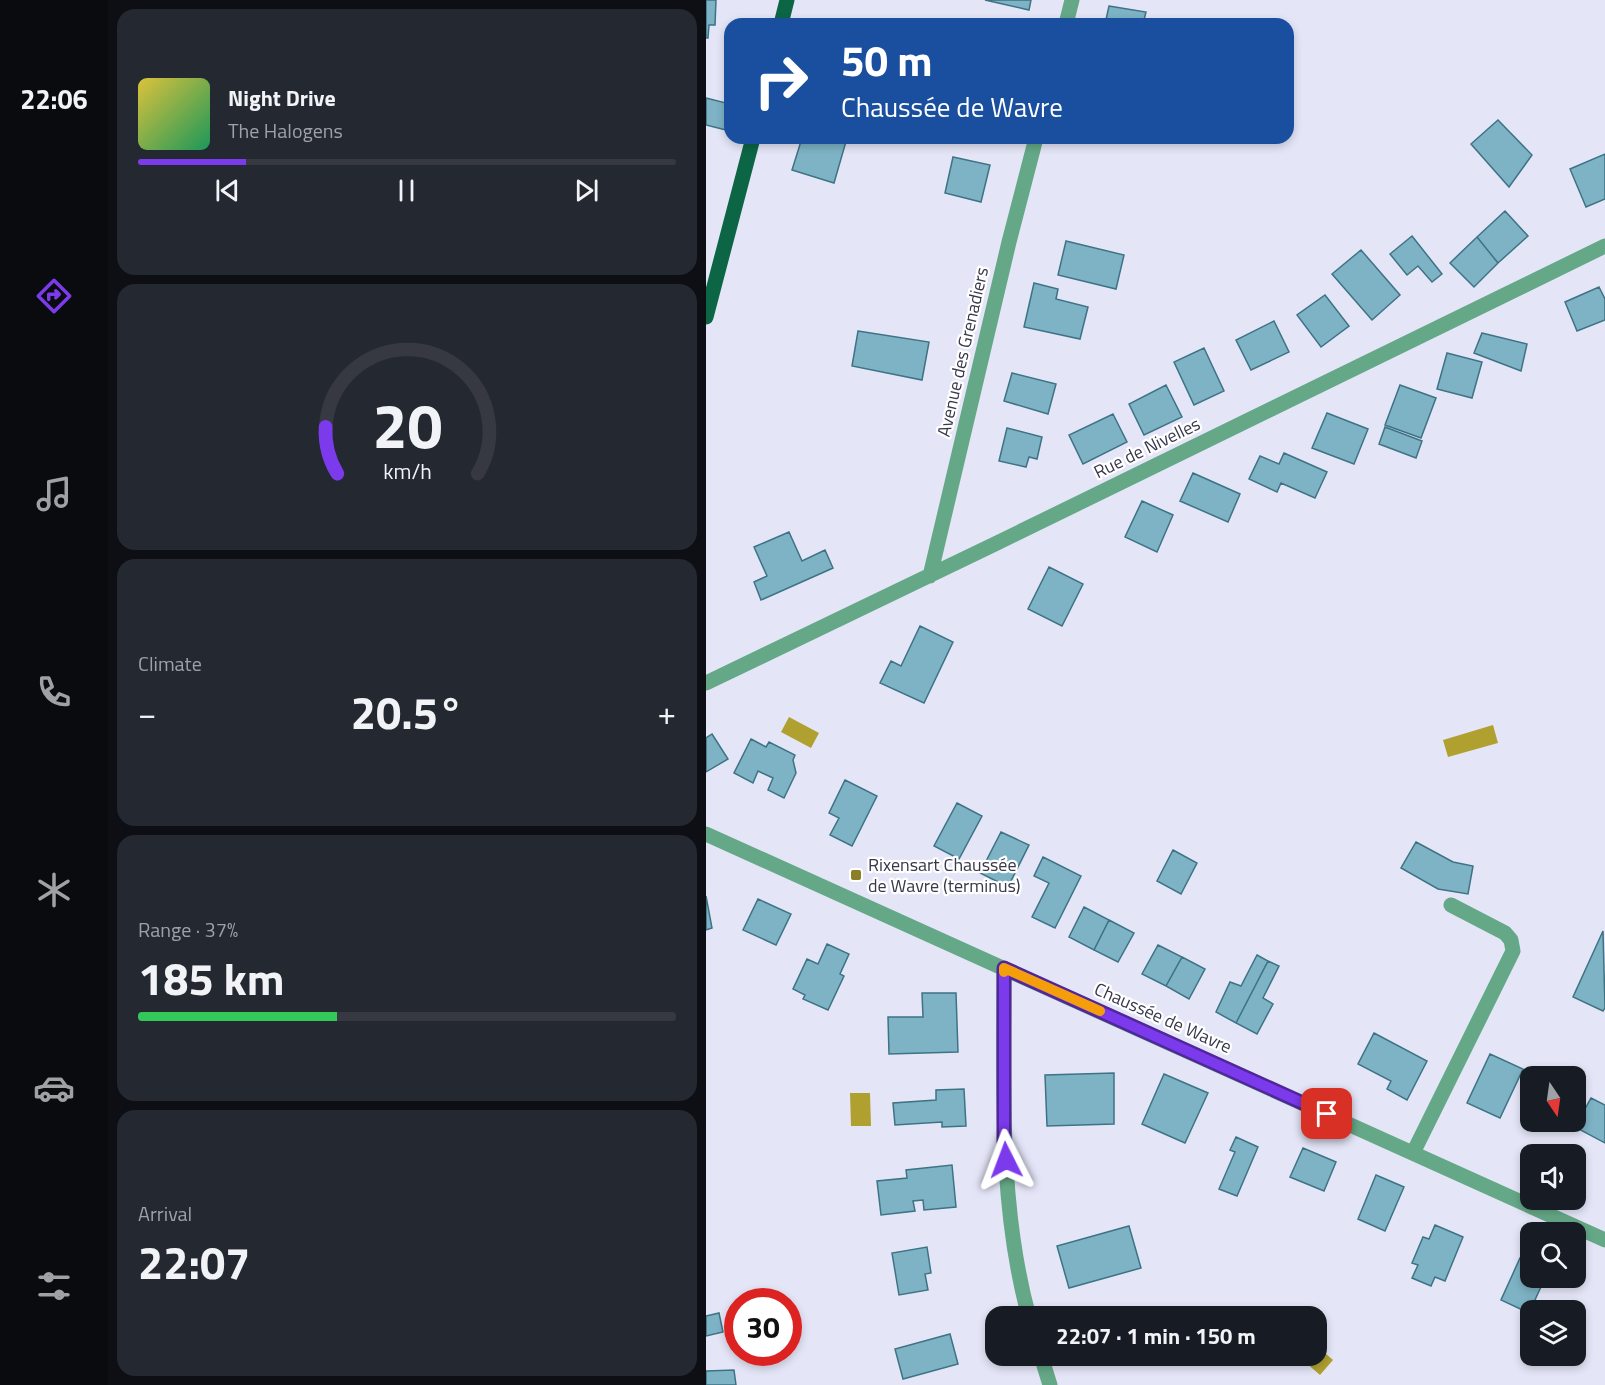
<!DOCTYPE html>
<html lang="en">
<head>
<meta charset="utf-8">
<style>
	:root { --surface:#171b24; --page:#242831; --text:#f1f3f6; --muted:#9ea1a6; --line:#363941; --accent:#7c3aed }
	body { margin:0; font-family:"Titillium Web",sans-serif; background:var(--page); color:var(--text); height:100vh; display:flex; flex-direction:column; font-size:22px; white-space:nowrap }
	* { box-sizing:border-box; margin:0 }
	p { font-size:20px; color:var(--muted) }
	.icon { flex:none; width:33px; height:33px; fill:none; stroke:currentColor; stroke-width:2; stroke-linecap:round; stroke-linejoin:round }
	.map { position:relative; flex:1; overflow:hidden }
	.sheet { display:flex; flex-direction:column; gap:9px; padding:9px; background:#0d0f14; width:598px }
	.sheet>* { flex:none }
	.guide { position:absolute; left:18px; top:18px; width:570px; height:126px; border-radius:18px; box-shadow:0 3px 9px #0003; background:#1a4fa0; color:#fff; overflow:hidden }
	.needle { width:39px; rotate:167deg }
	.buttons { position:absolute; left:814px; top:1066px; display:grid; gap:12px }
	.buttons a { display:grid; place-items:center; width:66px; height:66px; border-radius:12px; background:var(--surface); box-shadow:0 3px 9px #0003; font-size:30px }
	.speed { position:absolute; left:18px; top:1288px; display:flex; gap:12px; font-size:30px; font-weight:700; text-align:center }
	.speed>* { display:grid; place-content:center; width:78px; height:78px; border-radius:50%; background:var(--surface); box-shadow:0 3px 9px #0003; line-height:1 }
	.speed .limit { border:9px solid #d22; background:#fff; color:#111 }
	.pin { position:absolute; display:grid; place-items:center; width:51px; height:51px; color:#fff; margin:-26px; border-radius:12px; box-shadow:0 3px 9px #0006 }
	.me { position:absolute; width:66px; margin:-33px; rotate:357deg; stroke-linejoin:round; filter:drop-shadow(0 0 4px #0008) }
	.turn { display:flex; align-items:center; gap:21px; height:126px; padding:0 18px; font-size:27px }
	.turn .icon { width:78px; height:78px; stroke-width:2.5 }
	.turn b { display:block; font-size:42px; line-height:51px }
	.big { font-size:45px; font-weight:700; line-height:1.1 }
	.sheet .tile { flex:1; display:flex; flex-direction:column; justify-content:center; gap:9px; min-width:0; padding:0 21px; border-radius:18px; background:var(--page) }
	.sheet .dial { align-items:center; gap:0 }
	.dial svg { height:156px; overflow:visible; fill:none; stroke:var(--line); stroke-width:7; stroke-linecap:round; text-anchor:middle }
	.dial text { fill:var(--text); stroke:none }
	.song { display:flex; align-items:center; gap:18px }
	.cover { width:72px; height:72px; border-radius:9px; background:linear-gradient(135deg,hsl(50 70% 55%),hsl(150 70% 35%)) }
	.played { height:6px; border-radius:3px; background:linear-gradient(90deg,var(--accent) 20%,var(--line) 20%) }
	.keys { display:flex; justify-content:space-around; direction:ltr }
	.heat { display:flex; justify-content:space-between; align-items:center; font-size:33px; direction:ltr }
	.charge { height:9px; border-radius:4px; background:linear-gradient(90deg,#34c759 37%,var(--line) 0) }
	.trip { position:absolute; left:279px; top:1306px; width:342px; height:60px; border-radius:18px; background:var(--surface); box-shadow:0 3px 9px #0003; font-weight:700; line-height:60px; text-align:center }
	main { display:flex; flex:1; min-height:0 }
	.dock { display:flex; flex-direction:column; width:108px; justify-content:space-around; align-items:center; background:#090b0e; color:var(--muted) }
	.dock .icon { width:42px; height:42px }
	.dock .current { color:var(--accent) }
	.dock b { font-size:27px; color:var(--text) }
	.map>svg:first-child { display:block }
	.water { fill:#b0a02f }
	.building { fill:#7db3c5; stroke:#3e7384; stroke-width:1.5 }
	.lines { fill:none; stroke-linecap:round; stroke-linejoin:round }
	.minor { stroke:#65a887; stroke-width:15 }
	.major { stroke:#0c6645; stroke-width:15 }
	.route-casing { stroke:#51269a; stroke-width:15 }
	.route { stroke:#7c3aed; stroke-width:10 }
	.slow { stroke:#f59e0b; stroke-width:10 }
	.poi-dot { fill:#8b7f25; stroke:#fff; stroke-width:2 }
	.labels { text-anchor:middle; stroke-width:4.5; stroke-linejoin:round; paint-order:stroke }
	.street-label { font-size:18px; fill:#37384a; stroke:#fff }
	.poi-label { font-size:18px; fill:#37384a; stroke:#fff; text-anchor:start }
</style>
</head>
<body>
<main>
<nav class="dock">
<b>22:06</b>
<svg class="icon current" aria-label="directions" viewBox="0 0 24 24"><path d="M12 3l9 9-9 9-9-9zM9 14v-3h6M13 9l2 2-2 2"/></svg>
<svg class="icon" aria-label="music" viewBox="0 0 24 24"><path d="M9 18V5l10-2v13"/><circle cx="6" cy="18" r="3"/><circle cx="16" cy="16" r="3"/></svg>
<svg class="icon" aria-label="phone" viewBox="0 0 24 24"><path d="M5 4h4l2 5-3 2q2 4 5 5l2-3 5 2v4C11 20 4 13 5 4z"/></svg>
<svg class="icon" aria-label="climate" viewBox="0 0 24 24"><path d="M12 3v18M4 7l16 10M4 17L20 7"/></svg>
<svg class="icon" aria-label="car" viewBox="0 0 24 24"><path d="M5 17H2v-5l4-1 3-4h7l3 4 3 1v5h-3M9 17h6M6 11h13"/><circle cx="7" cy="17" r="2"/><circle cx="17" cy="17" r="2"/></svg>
<svg class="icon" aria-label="filters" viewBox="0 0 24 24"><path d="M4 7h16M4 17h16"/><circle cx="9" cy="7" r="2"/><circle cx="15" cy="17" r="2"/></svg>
</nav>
<section class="sheet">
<div class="tile">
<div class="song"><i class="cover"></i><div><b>Night Drive</b><p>The Halogens</p></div></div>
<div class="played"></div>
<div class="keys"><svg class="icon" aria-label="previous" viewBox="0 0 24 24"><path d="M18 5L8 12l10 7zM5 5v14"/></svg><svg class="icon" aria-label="pause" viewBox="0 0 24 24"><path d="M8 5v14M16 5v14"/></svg><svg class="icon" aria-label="next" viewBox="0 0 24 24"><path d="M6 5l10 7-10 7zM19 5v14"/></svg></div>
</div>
<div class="tile dial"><svg viewBox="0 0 100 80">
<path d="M14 69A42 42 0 1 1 86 69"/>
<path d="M14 69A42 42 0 0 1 8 45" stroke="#7c3aed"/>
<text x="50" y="56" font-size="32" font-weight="700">20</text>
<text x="50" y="72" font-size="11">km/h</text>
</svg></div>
<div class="tile"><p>Climate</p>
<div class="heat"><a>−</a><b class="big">20.5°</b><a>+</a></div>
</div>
<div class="tile"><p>Range · 37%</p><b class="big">185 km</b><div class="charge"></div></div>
<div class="tile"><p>Arrival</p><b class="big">22:07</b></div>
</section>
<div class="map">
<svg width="899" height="1385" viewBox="0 0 899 1385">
	<rect width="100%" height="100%" fill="#e4e6f8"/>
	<!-- water -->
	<path class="water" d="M83 717 113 733 105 748 75 732Z
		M787 725 792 743 742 757 737 740Z
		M144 1093H164L165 1126H145Z
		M611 1346 627 1360 614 1375 592 1356H610Z"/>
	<!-- building -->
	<path class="building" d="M0 0H10L9 25H3L2 38H0Z
		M279 0H325L323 10Z
		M403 6 440 12 437 24H399Z
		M0 98 24 104V131L0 125Z
		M792 120 826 155 803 187 765 144Z
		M96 138H141L128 183 86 170Z
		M899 154V199L880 207 864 169Z
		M247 157 284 165 275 202 239 193Z
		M799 211 822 236 792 263 771 237Z
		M706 236 736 274 726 282 712 266 701 275 684 254Z
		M771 237 792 263 768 287 744 263Z
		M360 241 418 255 410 289 352 275Z
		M655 250 694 295 666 320 626 274Z
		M328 283 352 289 350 299 382 307 374 339 318 327Z
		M893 287 899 299V320L871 331 859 302Z
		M619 295 643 326 615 347 591 315Z
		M568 321 583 352 545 370 530 340Z
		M152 331 223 342 216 380 146 366Z
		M776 333 821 344 815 371 768 353Z
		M498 348 518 391 488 405 468 362Z
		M741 353 776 362 766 398 731 389Z
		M306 373 350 384 342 414 298 401Z
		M460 385 476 417 438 435 423 404Z
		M694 385 730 398 715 438 679 425Z
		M621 413 662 429 648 464 606 448Z
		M407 414 421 442 377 464 363 435Z
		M679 427 716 441 710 458 673 444Z
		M301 428 336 437 331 459 323 457 320 467 293 461Z
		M578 453 621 472 609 498 575 483 571 492 543 479 554 456 573 464Z
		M487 473 534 494 522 522 474 501Z
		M436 501 467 515 451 552 419 537Z
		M83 532 96 561 119 550 127 568 55 600 48 582 61 576 48 547Z
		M343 567 377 584 356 626 322 609Z
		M214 626 247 642 218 703 174 683 185 661 195 666Z
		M6 734 22 759 0 772V738Z
		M45 739 60 747 63 742 89 755 87 760 90 773 78 798 62 790 67 778 52 771 47 783 28 773Z
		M139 780 171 796 146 846 124 835 133 818 123 813Z
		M251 803 276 816 253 859 228 846Z
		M295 832 323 845 302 887 274 873Z
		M710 842 747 862 767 866 762 894 732 889 695 868Z
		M467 850 491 863 475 894 451 881Z
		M337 857 375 876 349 928 326 917 343 883 328 876Z
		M0 896 6 928 0 930Z
		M52 899 85 914 70 945 37 930Z
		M378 907 403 920 388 950 363 937Z
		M403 920 428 933 412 962 388 950Z
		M897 931 899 1008 897 1011 867 997Z
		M121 944 143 954 134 974 138 976 122 1010 97 999 99 995 87 989 101 959 112 964Z
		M452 945 476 957 460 986 436 974Z
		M551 955 562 961 530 1023 510 1012 524 982 535 986Z
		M476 957 499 969 483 999 460 986Z
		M562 961 573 966 557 998 567 1004 551 1034 530 1023Z
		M216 993H250L252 1052 183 1054 182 1017H217Z
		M668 1033 721 1061 701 1100 681 1089 685 1081 652 1064Z
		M784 1054 817 1069 794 1118 761 1103Z
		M408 1073V1124L341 1126 339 1075Z
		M458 1074 502 1093 479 1143 436 1124Z
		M258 1089 260 1126 236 1127V1122L189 1125 187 1103 230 1100V1090Z
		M885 1098 899 1105V1143L869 1127Z
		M530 1137 552 1147 531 1196 513 1189 529 1152 524 1150Z
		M597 1148 630 1162 618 1191 584 1177Z
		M246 1165 250 1207 218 1210 217 1200 207 1201 209 1211 175 1215 171 1181 201 1178 200 1170Z
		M670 1175 698 1187 679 1231 652 1219Z
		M729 1225 757 1237 739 1281 729 1277 725 1286 706 1278 712 1265 706 1263 717 1237 723 1239Z
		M423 1226 435 1268 363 1288 351 1246Z
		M221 1247 225 1273 219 1274 222 1290 193 1295 186 1253Z
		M814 1258 825 1263V1278H839L823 1313 795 1300Z
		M13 1313 17 1332 0 1336V1316Z
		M244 1334 252 1364 197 1379 189 1349Z
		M28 1370 30 1385H0V1371Z"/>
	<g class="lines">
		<!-- minor -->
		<path class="minor" d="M360 24 366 0
			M224 576 303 242 330 138
			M0 683 291 543 899 246
			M0 834 899 1240
			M298 968C298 1084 292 1204 323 1317
			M707 1153 807 951 805 940 799 933 745 905
			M335 1356 344 1385"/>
		<!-- major -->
		<path class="major" d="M75 24 81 0
			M0 317 47 138"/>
	</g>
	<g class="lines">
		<defs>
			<path id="route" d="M300 1160 298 1141V968L621 1114"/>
		</defs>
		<!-- route casing -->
		<use href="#route" class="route-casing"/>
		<!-- route -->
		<use href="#route" class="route"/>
		<!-- slow -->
		<path class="slow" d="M298 972V968L394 1011"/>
	</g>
	<!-- markers -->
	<rect class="poi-dot" x="144" y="869" width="12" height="12" rx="3"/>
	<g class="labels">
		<!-- street labels -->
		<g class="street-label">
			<text transform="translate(257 352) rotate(-77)" y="6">Avenue des Grenadiers</text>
			<text transform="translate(441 448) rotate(-26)" y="6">Rue de Nivelles</text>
			<text transform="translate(457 1018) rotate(24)" y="6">Chaussée de Wavre</text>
		</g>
		<!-- poi labels -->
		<g class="poi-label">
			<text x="162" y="871">Rixensart Chaussée<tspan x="162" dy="21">de Wavre (terminus)</tspan></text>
		</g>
	</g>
</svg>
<div class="buttons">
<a><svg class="needle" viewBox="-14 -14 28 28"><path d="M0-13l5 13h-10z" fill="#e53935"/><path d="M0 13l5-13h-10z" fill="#9ea1a6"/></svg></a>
<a><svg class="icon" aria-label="sound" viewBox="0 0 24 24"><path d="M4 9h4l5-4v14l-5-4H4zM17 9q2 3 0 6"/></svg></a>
<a><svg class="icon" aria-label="search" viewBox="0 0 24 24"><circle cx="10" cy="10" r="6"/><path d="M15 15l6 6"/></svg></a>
<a><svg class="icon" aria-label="layers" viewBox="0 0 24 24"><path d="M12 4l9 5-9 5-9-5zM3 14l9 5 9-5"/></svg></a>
</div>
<div class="speed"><div class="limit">30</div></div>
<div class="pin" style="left:621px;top:1114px;background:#d93025"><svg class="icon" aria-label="arrive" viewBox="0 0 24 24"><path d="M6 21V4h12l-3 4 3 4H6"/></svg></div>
<svg class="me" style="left:300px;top:1160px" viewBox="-20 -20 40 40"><path d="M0-17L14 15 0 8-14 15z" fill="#7c3aed" stroke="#fff" stroke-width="4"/></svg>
<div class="trip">22:07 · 1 min · 150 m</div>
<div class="guide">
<div class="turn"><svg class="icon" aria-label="right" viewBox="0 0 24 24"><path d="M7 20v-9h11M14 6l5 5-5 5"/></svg><div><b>50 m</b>Chaussée de Wavre</div></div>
</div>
</div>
</main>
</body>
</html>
